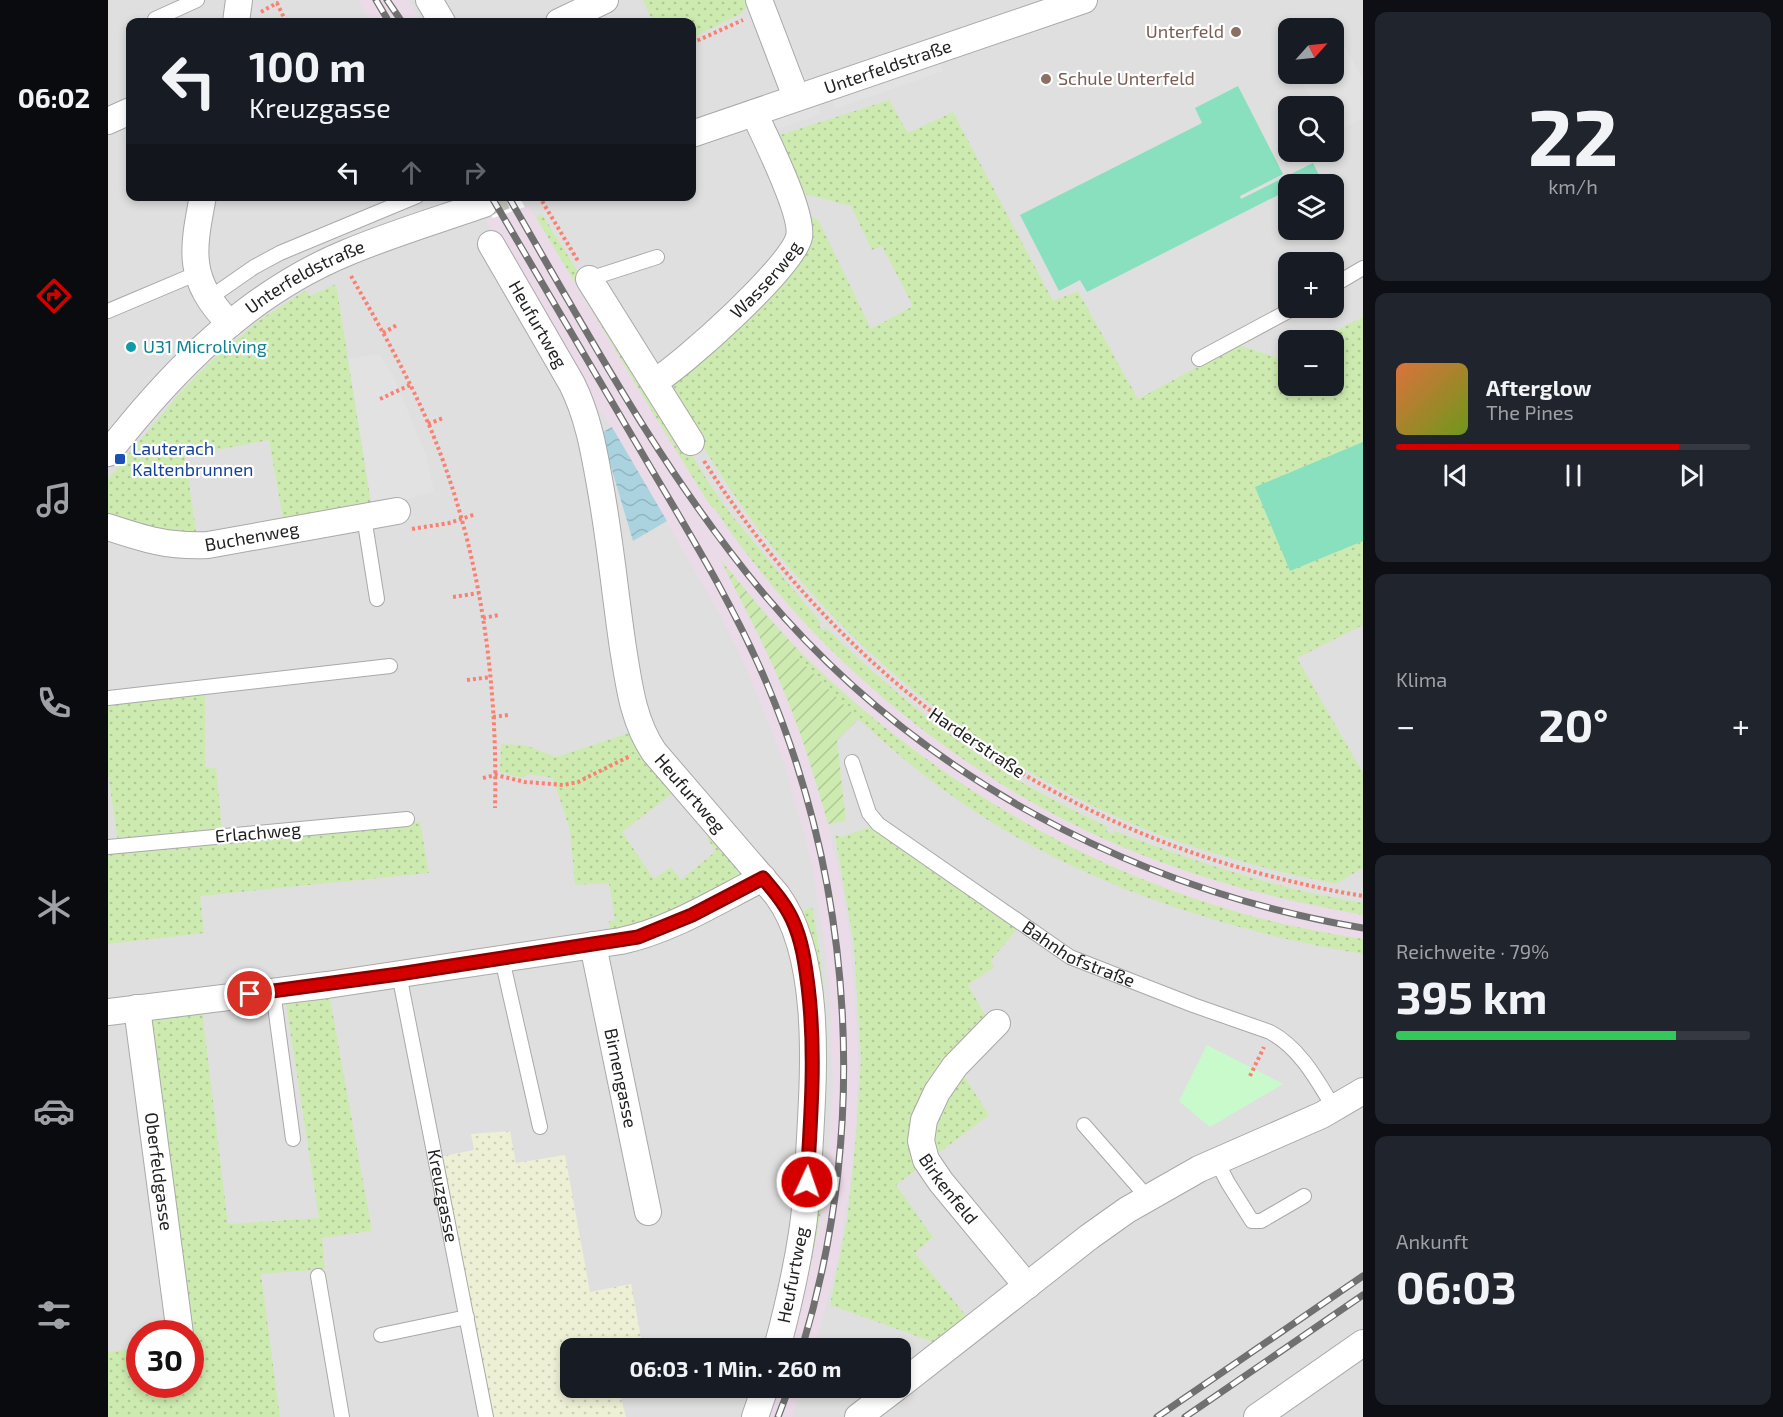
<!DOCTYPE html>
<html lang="de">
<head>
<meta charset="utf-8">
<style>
	:root { --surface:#171b24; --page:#20242c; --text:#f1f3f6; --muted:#9ea1a6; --line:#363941; --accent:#d40000 }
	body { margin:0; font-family:"Exo 2",sans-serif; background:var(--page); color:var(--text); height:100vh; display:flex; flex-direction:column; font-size:22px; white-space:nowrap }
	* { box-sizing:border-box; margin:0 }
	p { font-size:20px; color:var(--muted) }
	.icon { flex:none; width:33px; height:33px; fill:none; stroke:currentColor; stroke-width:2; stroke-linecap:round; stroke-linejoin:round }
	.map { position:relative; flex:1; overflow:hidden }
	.drawer { display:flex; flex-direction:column; gap:12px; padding:12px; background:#0d0f14; width:420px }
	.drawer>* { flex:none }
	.banner { position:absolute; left:18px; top:18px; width:570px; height:183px; border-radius:12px; box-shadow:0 3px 9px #0003; background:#171b24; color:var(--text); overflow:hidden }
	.needle { width:39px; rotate:63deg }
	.controls { position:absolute; left:1170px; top:18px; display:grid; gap:12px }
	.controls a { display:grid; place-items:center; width:66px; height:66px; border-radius:12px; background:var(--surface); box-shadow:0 3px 9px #0003; font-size:30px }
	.speed { position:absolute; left:18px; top:1320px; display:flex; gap:12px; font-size:30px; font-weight:700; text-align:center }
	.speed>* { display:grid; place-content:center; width:78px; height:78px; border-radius:50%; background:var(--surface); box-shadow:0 3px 9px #0003; line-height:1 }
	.speed .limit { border:9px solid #d22; background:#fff; color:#111 }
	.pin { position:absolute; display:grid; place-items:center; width:51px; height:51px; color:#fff; margin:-26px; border:3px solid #fff; border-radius:50%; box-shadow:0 2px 6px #0007 }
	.me { position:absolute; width:66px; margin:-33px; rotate:3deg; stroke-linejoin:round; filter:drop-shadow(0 0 4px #0008) }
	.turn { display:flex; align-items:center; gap:21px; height:126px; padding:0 24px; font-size:27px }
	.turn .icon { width:78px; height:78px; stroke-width:2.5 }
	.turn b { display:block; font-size:42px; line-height:51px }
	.lanes { display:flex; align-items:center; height:57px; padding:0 24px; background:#0003; justify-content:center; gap:30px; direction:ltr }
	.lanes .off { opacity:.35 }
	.big { font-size:45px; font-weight:700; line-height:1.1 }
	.drawer .card { flex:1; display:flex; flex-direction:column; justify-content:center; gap:9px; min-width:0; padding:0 21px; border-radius:12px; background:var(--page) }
	.drawer .dial { align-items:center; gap:0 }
	.dial b { font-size:78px; line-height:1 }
	.song { display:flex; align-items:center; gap:18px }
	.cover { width:72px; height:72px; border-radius:9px; background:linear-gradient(135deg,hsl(20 70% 55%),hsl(80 70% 35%)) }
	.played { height:6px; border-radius:3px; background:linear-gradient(90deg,var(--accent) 80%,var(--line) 80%) }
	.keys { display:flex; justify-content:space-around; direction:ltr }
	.heat { display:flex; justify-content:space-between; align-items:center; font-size:33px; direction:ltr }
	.charge { height:9px; border-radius:4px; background:linear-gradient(90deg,#34c759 79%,var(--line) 0) }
	.trip { position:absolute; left:452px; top:1338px; width:351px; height:60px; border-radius:12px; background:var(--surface); box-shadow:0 3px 9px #0003; font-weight:700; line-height:60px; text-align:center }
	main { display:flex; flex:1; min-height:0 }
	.dock { display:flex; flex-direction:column; width:108px; justify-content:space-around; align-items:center; background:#090b0e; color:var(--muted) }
	.dock .icon { width:42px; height:42px }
	.dock .current { color:var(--accent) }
	.dock b { font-size:27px; color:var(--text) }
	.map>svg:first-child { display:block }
	.residential { fill:#e0dfdf; fill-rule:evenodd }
	.railway { fill:#ebdbe8 }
	.farmland { fill:url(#farmland-dots) }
	.grass { fill:url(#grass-dots) }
	.park { fill:#c8facc }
	.garden { fill:url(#garden-furrows) }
	.pitch { fill:#88e0be }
	.parking { fill:#e2e2e2 }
	.water { fill:url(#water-waves) }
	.pier { fill:#fff }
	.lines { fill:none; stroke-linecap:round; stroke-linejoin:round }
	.street-tunnel { stroke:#c8c6c1; stroke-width:26; stroke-dasharray:26 13; stroke-linecap:butt }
	.lane-casing { stroke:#a9a9a9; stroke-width:16 }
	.street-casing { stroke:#a9a9a9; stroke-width:28 }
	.path { stroke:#fa8072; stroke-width:4; stroke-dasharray:3 3; stroke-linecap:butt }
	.lane { stroke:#fff; stroke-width:14 }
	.street { stroke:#fff; stroke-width:26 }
	.rail-casing { stroke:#707070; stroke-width:7 }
	.rail { stroke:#fff; stroke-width:4.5; stroke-dasharray:14; stroke-linecap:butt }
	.route-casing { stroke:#8a0000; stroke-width:15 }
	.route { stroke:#d40000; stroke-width:10 }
	.education-dot { fill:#8d6e63; stroke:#fff; stroke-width:2 }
	.culture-dot { fill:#0f9aa8; stroke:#fff; stroke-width:2 }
	.transit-dot { fill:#1a4fb4; stroke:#fff; stroke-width:2 }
	.labels { text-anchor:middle; stroke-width:4.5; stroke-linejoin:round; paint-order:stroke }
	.education-label { font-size:18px; fill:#785e54; stroke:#fff; text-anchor:end }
	.street-label { font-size:18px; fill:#222; stroke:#fff }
	.culture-label { font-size:18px; fill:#0d838f; stroke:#fff; text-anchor:start }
	.transit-label { font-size:18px; fill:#164399; stroke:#fff; text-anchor:start }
</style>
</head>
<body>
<main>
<nav class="dock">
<b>06:02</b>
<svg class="icon current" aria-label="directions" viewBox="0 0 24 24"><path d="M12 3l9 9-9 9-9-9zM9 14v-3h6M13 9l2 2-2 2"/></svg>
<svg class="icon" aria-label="music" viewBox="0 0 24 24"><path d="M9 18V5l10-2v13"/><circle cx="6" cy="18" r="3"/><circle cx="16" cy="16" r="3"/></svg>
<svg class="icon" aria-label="phone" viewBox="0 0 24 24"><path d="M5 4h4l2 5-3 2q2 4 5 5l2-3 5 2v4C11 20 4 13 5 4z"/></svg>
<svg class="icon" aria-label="climate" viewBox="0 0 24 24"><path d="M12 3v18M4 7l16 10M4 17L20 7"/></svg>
<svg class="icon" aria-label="car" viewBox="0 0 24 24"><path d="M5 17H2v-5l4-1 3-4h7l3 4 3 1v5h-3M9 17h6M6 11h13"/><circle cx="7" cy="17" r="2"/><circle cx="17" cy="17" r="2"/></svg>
<svg class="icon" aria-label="filters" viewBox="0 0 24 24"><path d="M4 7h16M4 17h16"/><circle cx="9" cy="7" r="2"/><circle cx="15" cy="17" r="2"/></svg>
</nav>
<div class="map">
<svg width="1255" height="1417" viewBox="0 0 1255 1417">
	<defs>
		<pattern id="farmland-dots" width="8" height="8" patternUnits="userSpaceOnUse" patternTransform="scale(1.5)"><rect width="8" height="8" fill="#eef0d5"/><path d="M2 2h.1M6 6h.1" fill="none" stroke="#ccceb7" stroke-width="1.8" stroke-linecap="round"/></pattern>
		<pattern id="grass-dots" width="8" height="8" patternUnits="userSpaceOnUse" patternTransform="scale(1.5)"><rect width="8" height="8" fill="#cdebb0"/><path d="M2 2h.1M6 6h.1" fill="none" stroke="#b0c997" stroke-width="1.8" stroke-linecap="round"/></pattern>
		<pattern id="garden-furrows" width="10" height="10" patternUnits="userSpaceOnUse" patternTransform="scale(1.5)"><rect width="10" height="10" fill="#cdebb0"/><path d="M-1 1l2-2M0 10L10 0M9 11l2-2" fill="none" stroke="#b0c997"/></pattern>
		<pattern id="water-waves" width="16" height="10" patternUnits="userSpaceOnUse" patternTransform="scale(1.5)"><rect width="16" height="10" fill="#aad3df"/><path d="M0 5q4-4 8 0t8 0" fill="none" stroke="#92b5bf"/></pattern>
	</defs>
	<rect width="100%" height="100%" fill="#f2efe9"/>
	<!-- residential -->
	<path class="residential" d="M0 0H1255V1417H0ZM22 22H584V196H22ZM1180 28H1226V74H1180ZM1180 106H1226V152H1180ZM1180 184H1226V230H1180ZM1180 262H1226V308H1180ZM1180 340H1226V386H1180ZM32 1334H82V1384H32ZM462 1348H792V1388H462Z"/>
	<!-- railway -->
	<path class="railway" d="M250 0H300L314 22H263Z
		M420 206 588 484 628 540 679 604 716 643 786 706 849 754 895 784 988 835 1050 860 1121 885 1182 901 1255 915V939L1185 926 1141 916 1081 897 1025 876 966 850 925 828 841 777 760 714 693 653 614 563 666 668 693 735 720 824 734 888 743 946 750 1058 748 1120 744 1172 731 1254 707 1348H680L702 1269 717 1191 725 1089 722 989 717 946 705 870 696 833 677 766 664 731 641 674 613 616 504 427 490 408 378 220Z
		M667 1388H694L684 1417H656Z"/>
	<!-- farmland -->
	<path class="farmland" d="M402 1131 408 1163 457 1155 482 1292 523 1284 535 1348H462V1388H537L512 1395 518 1417H386L331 1157 366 1150 363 1134Z"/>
	<!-- grass -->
	<path class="grass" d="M535 0H638V8L634 13 584 38V22H545Z
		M781 100 800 133 845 112 945 301 970 291 1030 399 1130 345 1174 359 1180 356V386H1226V340H1209L1255 317V625L1189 658 1255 773V868L1228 884C1179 874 1131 862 1083 846 906 786 754 669 643 519 615 480 590 438 564 397L562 381 703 216 711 221 763 329 805 306 774 246 764 250 743 206 690 192 663 138Z
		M434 214 604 488 625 517 713 623 711 626 715 630 718 628C775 683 835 734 903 776 934 795 967 811 1000 827L998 831 1005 834 1007 831C1087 862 1170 889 1255 903V915C1176 901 1098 881 1024 851 860 784 705 658 608 510L602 505 545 413 428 217Z
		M228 284 264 508 176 524 161 440 77 456 89 537 0 520V479L69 396 99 365 150 321 198 290 202 296Z
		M693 653C847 804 1041 908 1255 939V954C1123 932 985 888 872 815 804 771 744 716 689 657Z
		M97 692V767L108 768 114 829 10 841 0 774V703Z
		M521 733 570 789 514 832 546 879 563 867 573 880 608 851 599 838 608 831 645 875 554 923 504 932 500 922 507 920 501 883 467 885 462 830 445 778 421 774 413 778 392 772 393 744 417 745 448 757Z
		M312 822 321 873 92 896 96 933 0 944V853Z
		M766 826 911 927 883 960 886 967 860 985 880 1020 844 1057 881 1115 788 1185 825 1237 807 1253 860 1318 828 1343 722 1305 739 1221 748 1137 753 1059 746 945 727 835 733 837Z
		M704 907C723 1006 721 1091 711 1190L717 1192 702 1269 680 1348 702 1229 688 914Z
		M221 993 264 1231 214 1238 217 1269 153 1274 172 1417H0V1352L31 1348 32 1384H82V1334L36 1015 94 1010 120 1224 211 1218 177 997Z"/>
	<!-- park -->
	<path class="park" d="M1099 1045 1175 1084 1102 1127 1071 1101Z"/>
	<!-- garden -->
	<path class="garden" d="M612 559 660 617 693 653 689 657 750 719 729 740 738 821 720 824C708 781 695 738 678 696 659 649 635 604 612 559Z"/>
	<!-- pitch -->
	<path class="pitch" d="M1130 86 1175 174 1132 196 1133 199 1205 163 1211 175 1192 184H1180V190L979 292 972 280 951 291 912 215 1094 123 1087 108Z
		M1255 442V541L1182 571 1147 487Z"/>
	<!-- parking -->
	<path class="parking" d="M1231 36 1255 80V118L1226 133V106H1207L1190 74H1226V39Z
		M830 56 835 71 727 109 723 94Z
		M708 99 713 114 666 130 662 116Z
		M271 354 284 374 299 409 318 455 326 492 264 508 240 359Z"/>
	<!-- water -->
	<path class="water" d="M504 427 559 521 525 541 493 433Z"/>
	<!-- pier -->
	<path class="pier" d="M372 197H411L417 207 385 218Z"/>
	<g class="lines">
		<!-- street-tunnel -->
		<path class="street-tunnel" d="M376 204 397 196"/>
		<defs>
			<g id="lane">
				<path d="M47 19 89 0"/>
				<path d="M481 279 549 257"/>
				<path d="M1226 285 1255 268"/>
				<path d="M100 299 146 267 172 253 309 196"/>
				<path d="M0 311 90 273"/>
				<path d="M1091 359 1186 308"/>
				<path d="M256 517 269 599"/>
				<path d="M0 698 282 666"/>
				<path id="s1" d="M744 762 761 813 770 824 962 957 1085 1005 1162 1032C1192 1048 1209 1080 1226 1108"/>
				<path d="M0 847 299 819"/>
				<path d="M394 959 432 1127"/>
				<path id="s2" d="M291 974 378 1417"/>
				<path d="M165 991 185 1139"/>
				<path d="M976 1125 1040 1198"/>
				<path d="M1108 1160 1120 1183 1144 1221H1153L1196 1196"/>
				<path d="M210 1276 234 1417"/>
				<path d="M273 1335 359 1317"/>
			</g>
			<g id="street">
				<path d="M321 0 334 22"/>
				<path d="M651 0 688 97"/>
				<path d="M128 22 131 0"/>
				<path d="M451 22 497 0"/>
				<path d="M0 121 22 111"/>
				<path id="s3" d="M584 134 976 0"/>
				<path d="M95 196C84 253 79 279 122 324"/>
				<path id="s4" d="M383 244 464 384C480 416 486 451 492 485 502 539 507 594 515 648 521 685 525 721 546 752L669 895C713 955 706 1067 702 1138 700 1170 699 1202 694 1233 688 1272 679 1311 669 1348"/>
				<path d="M481 279 583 442"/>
				<path id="s5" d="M546 382C575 365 684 267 691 237 696 214 657 137 646 113"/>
				<path id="s6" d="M0 453C65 370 139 294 238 253 283 234 330 220 376 204"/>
				<path id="s7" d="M0 527C36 539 61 547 100 545L289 511"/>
				<path id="s8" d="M485 945 540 1212"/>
				<path id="s9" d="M29 1008 72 1334"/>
				<path d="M0 1012 219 985 513 941C564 930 609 901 655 878"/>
				<path id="s10" d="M889 1023 847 1066 829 1092 816 1120 813 1141 818 1160 833 1182 919 1286"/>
				<path d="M792 1385 981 1237 1019 1210 1091 1169 1214 1115 1255 1091"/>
				<path d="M647 1417 657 1388"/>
				<path d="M750 1417 788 1388"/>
				<path d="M1149 1417 1255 1343"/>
			</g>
		</defs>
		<!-- lane casing -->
		<use href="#lane" class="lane-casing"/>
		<!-- street casing -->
		<use href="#street" class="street-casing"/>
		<!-- path -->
		<path class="path" d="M153 12 169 3 178 22
			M584 43 635 20
			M431 196 470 261
			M243 276C271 325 299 374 321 425 372 546 390 678 387 808
			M275 333 289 325
			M272 399 302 385
			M320 424 335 418
			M596 461C728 668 923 815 1162 876 1193 884 1224 891 1255 896
			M304 529 341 523 368 514
			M345 597 371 593
			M375 618 391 615
			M359 680 383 677
			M385 717 400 715
			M375 778 388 775 417 782 456 785 470 782 522 756
			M1142 1076 1156 1047"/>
		<!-- lane -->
		<use href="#lane" class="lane"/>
		<!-- street -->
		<use href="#street" class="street"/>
		<defs>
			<path id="rail" d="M268 0 281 22
				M279 0 294 22
				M383 196C436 286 488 375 541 465 583 536 627 608 659 684 747 894 760 1130 694 1348
				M400 196C479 332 554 472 655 593 807 774 1024 889 1255 928
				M670 1417 681 1388
				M1049 1417 1255 1276
				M1077 1417 1255 1295"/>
		</defs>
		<!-- rail casing -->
		<use href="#rail" class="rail-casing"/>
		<!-- rail -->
		<use href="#rail" class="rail"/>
	</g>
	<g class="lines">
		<defs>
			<path id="route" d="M142 994 291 974 530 937 584 915 655 878C666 891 677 904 684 919 694 940 697 963 700 986 708 1051 703 1116 699 1182"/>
		</defs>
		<!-- route casing -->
		<use href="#route" class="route-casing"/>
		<!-- route -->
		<use href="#route" class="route"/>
	</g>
	<!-- markers -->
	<g class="education-dot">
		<circle cx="1128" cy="32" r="6"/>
		<circle cx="938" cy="79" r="6"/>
	</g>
	<circle class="culture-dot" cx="23" cy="347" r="6"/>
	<rect class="transit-dot" x="6" y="453" width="12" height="12" rx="3"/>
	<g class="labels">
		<!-- education labels -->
		<g class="education-label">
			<text x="1116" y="38">Unterfeld</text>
			<text x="950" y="85" text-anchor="start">Schule Unterfeld</text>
		</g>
		<!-- street labels -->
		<g class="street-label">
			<text dy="6" stroke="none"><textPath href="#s3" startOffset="207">Unterfeldstraße</textPath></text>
			<text dy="6" stroke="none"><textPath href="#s5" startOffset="152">Wasserweg</textPath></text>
			<text dy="6" stroke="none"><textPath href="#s6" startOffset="267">Unterfeldstraße</textPath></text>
			<text dy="6" stroke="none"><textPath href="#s4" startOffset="93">Heufurtweg</textPath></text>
			<text dy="6" stroke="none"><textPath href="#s7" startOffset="147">Buchenweg</textPath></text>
			<text transform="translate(869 743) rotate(34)" y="6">Harderstraße</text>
			<text dy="6" stroke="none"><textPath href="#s4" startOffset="596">Heufurtweg</textPath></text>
			<text transform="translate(150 833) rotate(-5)" y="6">Erlachweg</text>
			<text dy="6" stroke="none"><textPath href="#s1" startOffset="308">Bahnhofstraße</textPath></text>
			<text dy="6" stroke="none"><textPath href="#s8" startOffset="136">Birnengasse</textPath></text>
			<text dy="6" stroke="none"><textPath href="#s9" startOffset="165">Oberfeldgasse</textPath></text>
			<text dy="6" stroke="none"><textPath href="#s10" startOffset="200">Birkenfeld</textPath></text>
			<text dy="6" stroke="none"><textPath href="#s2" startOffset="226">Kreuzgasse</textPath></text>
			<text transform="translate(685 1275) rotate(-79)" y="6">Heufurtweg</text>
		</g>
		<!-- culture labels -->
		<g class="culture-label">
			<text x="35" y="353">U31 Microliving</text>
		</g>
		<!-- transit labels -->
		<g class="transit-label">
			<text x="24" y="455">Lauterach<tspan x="24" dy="21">Kaltenbrunnen</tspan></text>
		</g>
	</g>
</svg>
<div class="controls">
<a><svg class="needle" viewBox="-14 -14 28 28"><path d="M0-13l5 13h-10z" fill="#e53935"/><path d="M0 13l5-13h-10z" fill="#9ea1a6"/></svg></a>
<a><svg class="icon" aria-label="search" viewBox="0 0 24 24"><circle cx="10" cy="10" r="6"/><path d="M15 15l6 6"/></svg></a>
<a><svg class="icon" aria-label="layers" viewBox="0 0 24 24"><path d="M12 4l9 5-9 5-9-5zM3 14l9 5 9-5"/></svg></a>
<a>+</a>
<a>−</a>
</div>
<div class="speed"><div class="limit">30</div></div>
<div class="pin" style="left:142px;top:994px;background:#d93025"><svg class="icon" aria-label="arrive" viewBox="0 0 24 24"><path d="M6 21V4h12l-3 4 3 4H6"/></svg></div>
<svg class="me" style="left:699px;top:1182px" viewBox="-20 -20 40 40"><circle r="17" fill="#d40000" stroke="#fff" stroke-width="3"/><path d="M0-11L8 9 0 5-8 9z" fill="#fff"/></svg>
<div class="trip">06:03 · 1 Min. · 260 m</div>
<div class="banner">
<div class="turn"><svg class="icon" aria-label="left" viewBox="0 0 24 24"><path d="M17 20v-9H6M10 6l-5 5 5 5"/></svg><div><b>100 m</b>Kreuzgasse</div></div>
<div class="lanes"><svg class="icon" aria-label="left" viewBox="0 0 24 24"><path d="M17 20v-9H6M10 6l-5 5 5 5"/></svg><svg class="icon off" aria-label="ahead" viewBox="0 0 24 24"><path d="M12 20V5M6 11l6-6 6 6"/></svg><svg class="icon off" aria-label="right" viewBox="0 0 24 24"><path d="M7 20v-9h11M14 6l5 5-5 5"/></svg></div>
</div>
</div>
<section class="drawer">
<div class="card dial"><b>22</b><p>km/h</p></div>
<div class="card">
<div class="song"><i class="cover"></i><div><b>Afterglow</b><p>The Pines</p></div></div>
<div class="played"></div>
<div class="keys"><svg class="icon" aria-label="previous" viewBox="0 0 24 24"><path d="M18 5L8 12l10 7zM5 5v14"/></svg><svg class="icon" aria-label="pause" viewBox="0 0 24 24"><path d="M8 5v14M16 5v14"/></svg><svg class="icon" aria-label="next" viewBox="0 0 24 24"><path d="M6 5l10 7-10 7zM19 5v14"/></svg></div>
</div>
<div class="card"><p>Klima</p>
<div class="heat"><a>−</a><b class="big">20°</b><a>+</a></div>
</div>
<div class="card"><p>Reichweite · 79%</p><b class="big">395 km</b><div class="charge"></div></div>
<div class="card"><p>Ankunft</p><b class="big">06:03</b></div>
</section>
</main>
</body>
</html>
